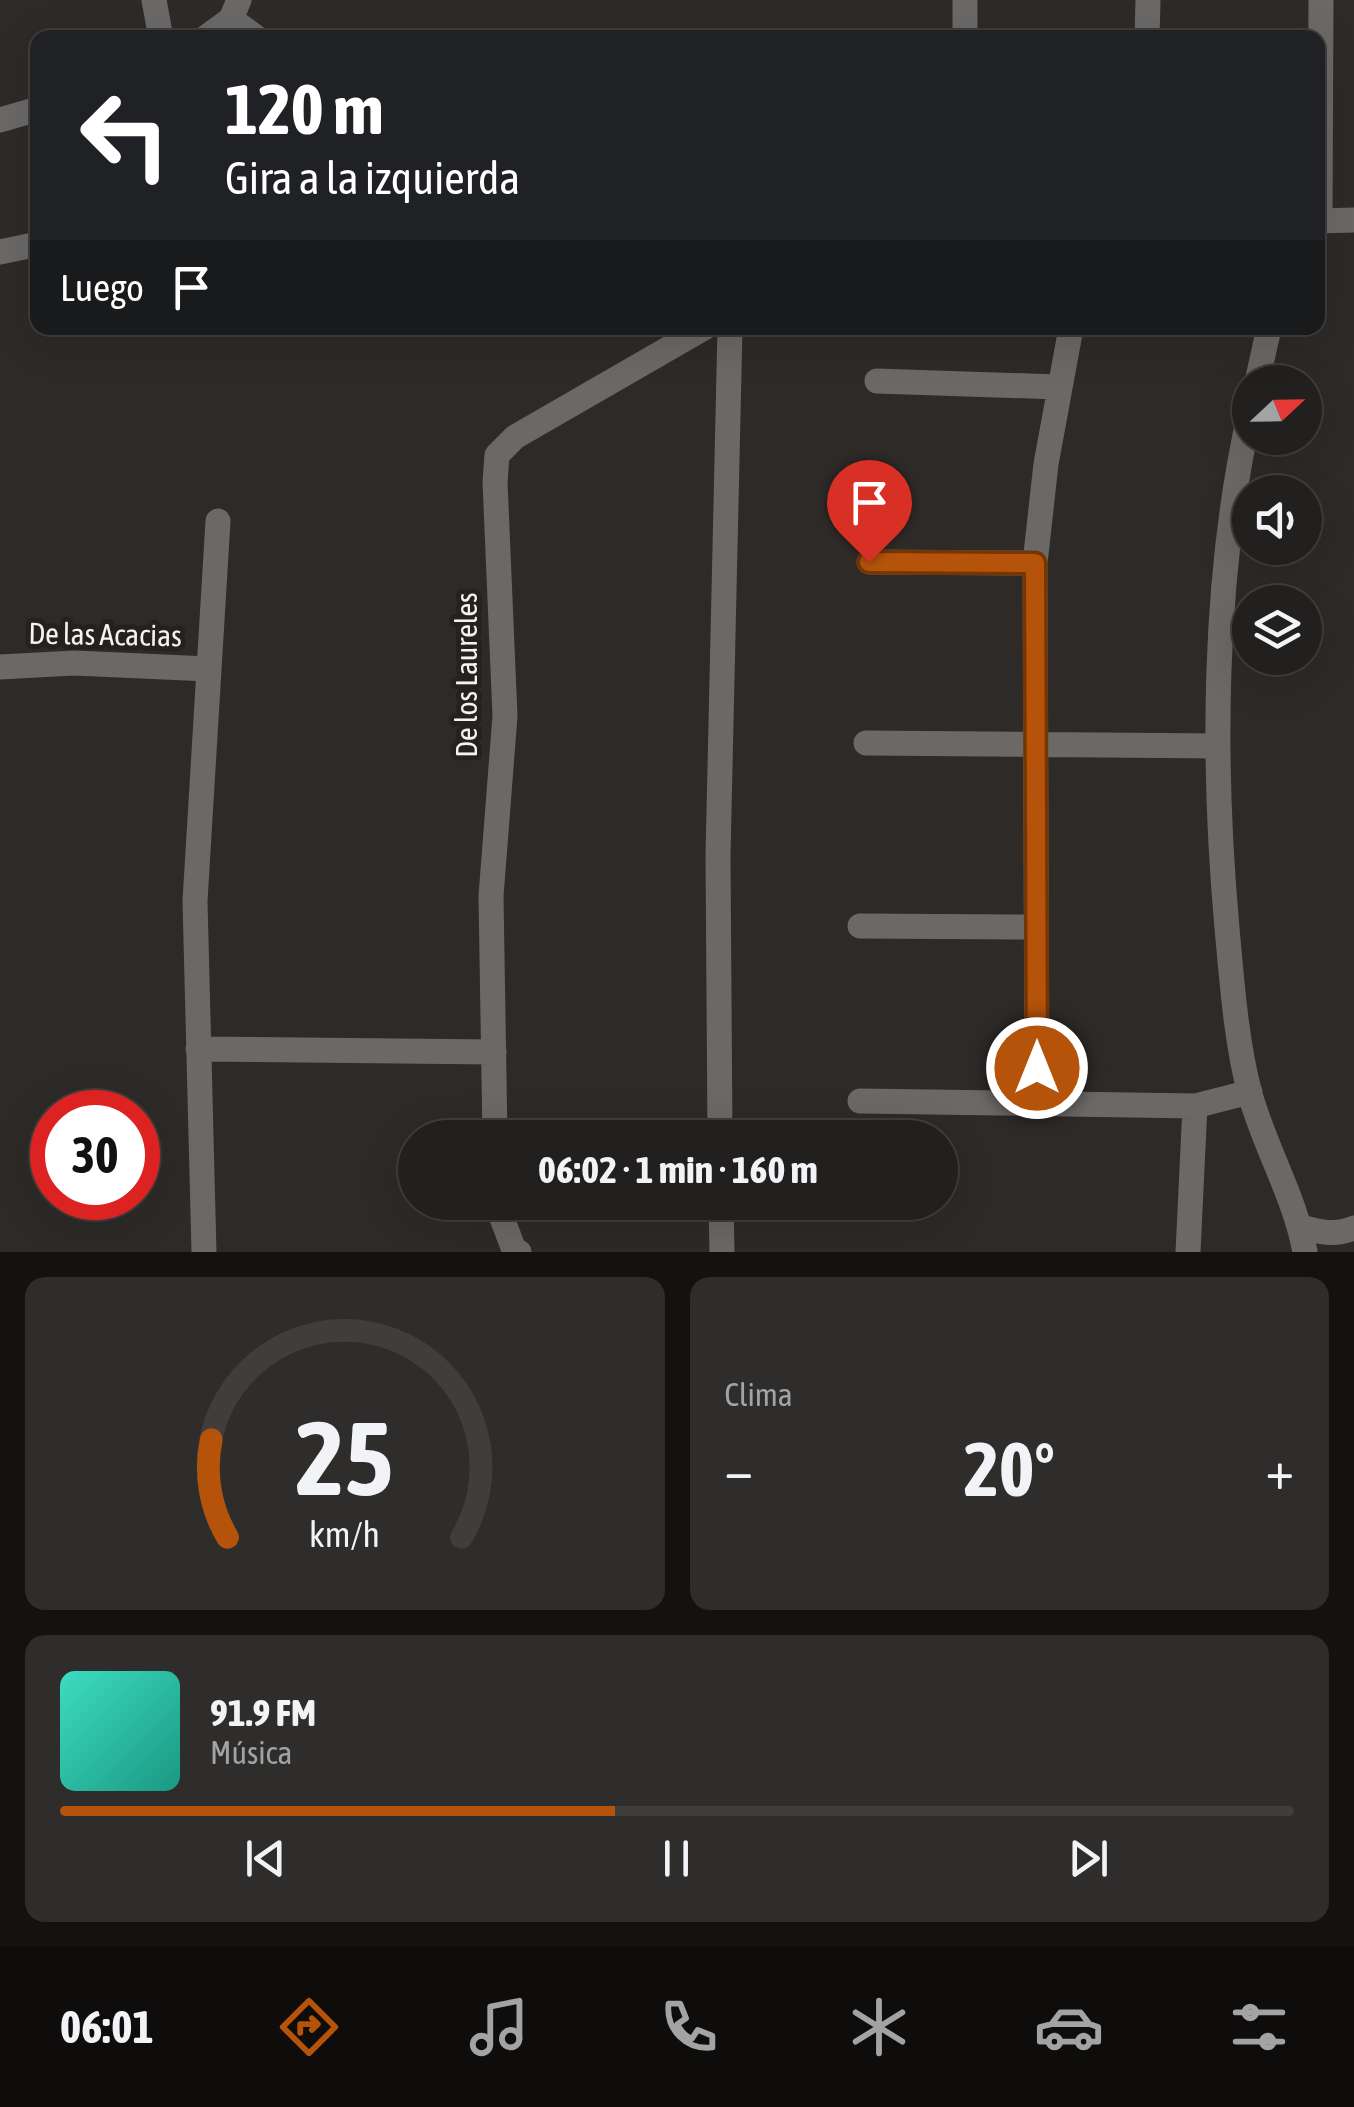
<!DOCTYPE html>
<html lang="es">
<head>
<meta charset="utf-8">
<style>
	:root { --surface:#22201e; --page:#2e2d2b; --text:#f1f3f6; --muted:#a2a3a4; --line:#3f3e3c; --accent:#b45309 }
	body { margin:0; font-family:"Asap Condensed",sans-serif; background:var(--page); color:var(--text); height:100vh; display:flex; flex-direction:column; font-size:38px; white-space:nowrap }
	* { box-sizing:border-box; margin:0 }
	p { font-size:32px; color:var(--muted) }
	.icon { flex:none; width:55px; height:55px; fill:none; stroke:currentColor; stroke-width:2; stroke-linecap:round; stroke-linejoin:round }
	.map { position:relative; height:1252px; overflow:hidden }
	.side { display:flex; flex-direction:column; gap:25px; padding:25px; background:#131210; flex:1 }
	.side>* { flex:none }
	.top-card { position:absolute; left:30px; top:30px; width:1295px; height:305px; border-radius:20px; box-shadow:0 10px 40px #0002,0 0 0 2px var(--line); background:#202124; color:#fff; overflow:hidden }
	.needle { width:65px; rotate:68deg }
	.tools { position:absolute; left:1232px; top:365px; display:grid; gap:20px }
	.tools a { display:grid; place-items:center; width:90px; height:90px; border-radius:50%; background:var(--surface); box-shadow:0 10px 40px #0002,0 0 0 2px var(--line); font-size:50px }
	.speed { position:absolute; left:30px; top:1090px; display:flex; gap:20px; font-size:50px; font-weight:700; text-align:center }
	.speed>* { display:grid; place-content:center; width:130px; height:130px; border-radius:50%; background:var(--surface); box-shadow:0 10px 40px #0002,0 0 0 2px var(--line); line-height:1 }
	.speed .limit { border:15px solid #d22; background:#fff; color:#111 }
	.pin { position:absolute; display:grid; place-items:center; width:85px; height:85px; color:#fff; margin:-102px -42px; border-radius:50% 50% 50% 0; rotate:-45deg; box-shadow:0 0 10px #0007 }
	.pin .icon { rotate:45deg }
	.me { position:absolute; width:110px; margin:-55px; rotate:0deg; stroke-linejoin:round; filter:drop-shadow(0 0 8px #0008) }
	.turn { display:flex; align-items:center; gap:35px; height:210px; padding:0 30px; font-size:45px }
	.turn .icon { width:130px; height:130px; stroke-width:2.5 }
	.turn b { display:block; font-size:70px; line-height:85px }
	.then { display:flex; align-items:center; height:95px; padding:0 30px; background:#0003; gap:20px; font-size:38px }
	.big { font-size:75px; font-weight:700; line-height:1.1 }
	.side .widget { flex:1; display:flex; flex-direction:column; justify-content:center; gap:15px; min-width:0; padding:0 35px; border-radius:20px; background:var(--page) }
	.side .dial { align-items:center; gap:0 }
	.dial svg { height:260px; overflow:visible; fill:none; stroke:var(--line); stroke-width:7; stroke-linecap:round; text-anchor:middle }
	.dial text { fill:var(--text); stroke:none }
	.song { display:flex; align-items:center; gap:30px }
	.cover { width:120px; height:120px; border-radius:15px; background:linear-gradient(135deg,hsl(170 70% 55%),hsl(170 70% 35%)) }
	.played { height:10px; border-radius:5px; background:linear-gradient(90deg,var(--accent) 45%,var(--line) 45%) }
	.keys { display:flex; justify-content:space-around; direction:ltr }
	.heat { display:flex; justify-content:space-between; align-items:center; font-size:55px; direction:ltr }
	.side .tiles { flex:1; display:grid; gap:25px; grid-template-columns:1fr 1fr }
	.widget:last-child { grid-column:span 2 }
	.trip { position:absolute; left:398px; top:1120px; width:560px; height:100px; border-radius:50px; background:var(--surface); box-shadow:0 10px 40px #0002,0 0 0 2px var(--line); font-weight:700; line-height:100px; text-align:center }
	.tabs { display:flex; height:160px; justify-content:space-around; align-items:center; background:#0e0d0c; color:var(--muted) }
	.tabs .icon { width:70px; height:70px }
	.tabs .current { color:var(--accent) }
	.tabs b { font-size:45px; color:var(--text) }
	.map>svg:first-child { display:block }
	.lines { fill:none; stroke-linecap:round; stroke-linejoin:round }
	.minor { stroke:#6b6968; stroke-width:25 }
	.route-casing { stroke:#753606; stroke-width:25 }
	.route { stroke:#b45309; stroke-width:18 }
	.labels { text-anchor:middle; stroke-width:10; stroke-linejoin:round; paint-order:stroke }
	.street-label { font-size:30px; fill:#f5f3f1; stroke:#24211e }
</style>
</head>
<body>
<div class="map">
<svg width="1354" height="1252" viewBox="0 0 1354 1252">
	<rect width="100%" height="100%" fill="#2d2a28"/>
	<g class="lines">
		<!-- minor -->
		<path class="minor" d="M154 0 161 38
			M965 0V38
			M231 19 257 38
			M205 38 231 19 239 0
			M1147 38 1148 0
			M0 120 38 109
			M1320 219 1321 0
			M1318 221 1354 220
			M0 252 38 244
			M877 381 1058 387
			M1257 382 1269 328
			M1250 412C1213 575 1212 762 1227 928 1232 982 1236 1041 1250 1094 1265 1148 1295 1197 1305 1252
			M869 562 1035 563
			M0 667 74 663 209 669
			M866 743 1218 746
			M860 926 1036 927
			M198 1049 494 1052
			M860 1101 1195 1106 1250 1092
			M1037 1104 1035 563 1046 464 1071 328
			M495 1138 491 896 505 716 495 482 497 455 515 437 704 328
			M720 1138 718 855 730 328
			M496 1202 514 1250 519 1252
			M721 1202 722 1252
			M1301 1227C1320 1232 1335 1236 1354 1228
			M204 1252 195 901 218 521
			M1188 1252 1195 1106"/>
	</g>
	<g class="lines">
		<defs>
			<path id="route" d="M869 562 1035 563 1037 1068"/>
		</defs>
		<!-- route casing -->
		<use href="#route" class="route-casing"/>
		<!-- route -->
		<use href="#route" class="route"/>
	</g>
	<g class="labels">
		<!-- street labels -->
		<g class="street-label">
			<text transform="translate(105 635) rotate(1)" y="10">De las Acacias</text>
			<text transform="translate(467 675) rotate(-90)" y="10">De los Laureles</text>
		</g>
	</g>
</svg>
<div class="tools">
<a><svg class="needle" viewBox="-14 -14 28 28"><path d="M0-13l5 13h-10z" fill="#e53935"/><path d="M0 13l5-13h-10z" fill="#a2a3a4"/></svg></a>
<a><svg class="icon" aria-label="sound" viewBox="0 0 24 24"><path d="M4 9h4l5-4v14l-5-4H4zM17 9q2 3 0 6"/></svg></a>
<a><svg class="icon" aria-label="layers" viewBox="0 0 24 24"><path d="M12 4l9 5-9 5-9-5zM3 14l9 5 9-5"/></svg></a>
</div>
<div class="speed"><div class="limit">30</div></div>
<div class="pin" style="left:869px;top:562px;background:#d93025"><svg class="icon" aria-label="arrive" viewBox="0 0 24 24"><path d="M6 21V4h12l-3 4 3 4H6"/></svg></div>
<svg class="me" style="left:1037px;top:1068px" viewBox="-20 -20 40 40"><circle r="17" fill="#b45309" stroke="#fff" stroke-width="3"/><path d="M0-11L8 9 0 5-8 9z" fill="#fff"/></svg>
<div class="trip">06:02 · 1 min · 160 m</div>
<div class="top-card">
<div class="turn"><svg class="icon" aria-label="left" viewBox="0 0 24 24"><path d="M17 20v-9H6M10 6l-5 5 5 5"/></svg><div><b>120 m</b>Gira a la izquierda</div></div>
<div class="then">Luego<svg class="icon" aria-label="arrive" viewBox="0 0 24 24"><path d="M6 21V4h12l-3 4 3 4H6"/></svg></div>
</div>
</div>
<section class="side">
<div class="tiles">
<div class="widget dial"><svg viewBox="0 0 100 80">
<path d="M14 69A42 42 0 1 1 86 69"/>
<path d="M14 69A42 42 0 0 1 9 39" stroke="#b45309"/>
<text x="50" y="56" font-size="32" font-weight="700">25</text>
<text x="50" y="72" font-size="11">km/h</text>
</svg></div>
<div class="widget"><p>Clima</p>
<div class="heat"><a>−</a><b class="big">20°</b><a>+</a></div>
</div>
<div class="widget">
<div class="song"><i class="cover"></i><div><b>91.9 FM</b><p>Música</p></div></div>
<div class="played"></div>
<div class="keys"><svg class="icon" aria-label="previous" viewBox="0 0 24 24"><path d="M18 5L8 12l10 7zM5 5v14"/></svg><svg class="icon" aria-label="pause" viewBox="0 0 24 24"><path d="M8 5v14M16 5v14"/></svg><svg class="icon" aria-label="next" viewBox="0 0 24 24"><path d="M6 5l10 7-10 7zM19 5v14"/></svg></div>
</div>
</div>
</section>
<nav class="tabs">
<b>06:01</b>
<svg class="icon current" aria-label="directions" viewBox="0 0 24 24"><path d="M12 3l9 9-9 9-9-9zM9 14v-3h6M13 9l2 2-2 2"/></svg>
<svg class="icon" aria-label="music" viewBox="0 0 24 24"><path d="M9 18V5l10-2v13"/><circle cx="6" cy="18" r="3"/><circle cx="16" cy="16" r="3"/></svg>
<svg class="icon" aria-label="phone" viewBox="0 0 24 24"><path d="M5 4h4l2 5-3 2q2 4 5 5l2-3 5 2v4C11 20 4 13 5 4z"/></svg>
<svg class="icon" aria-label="climate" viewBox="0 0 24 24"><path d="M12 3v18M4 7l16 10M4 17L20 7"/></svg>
<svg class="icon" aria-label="car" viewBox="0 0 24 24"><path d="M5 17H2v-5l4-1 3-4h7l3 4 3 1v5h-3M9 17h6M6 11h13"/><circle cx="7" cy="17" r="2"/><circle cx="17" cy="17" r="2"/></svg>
<svg class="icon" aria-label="filters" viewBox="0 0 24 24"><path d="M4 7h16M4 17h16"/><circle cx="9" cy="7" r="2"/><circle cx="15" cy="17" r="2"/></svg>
</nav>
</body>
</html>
